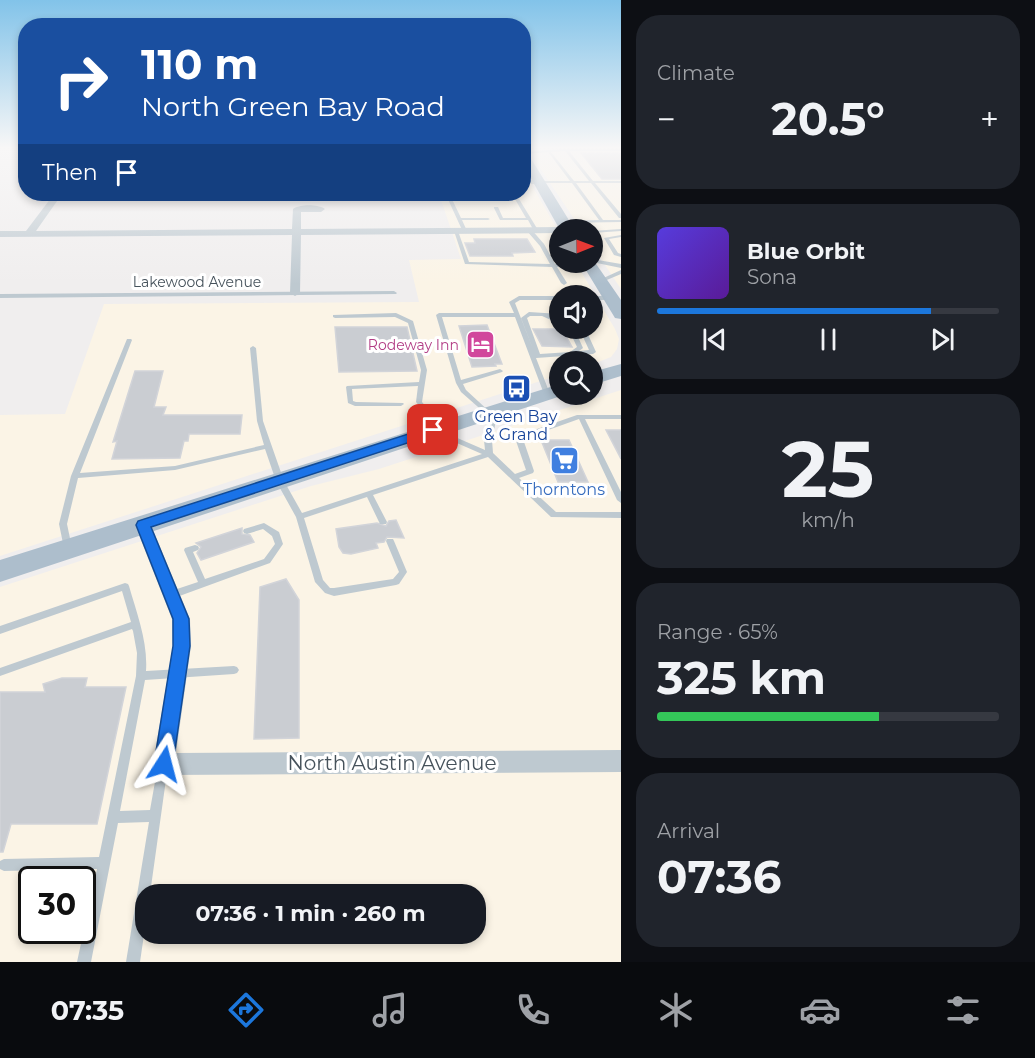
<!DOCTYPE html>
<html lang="en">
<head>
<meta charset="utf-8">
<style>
	:root { --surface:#171b24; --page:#20242c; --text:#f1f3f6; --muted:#9ea1a6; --line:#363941; --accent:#1c77dc }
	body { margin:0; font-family:Montserrat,sans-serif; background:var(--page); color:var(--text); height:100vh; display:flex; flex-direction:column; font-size:22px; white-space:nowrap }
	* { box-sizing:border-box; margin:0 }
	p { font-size:20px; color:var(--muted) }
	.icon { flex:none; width:33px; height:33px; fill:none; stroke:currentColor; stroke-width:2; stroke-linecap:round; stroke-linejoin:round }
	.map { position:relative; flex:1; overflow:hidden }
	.drawer { display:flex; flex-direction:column; gap:15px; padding:15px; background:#0d0f14; width:414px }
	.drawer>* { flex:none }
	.hud { position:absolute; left:18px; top:18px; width:513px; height:183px; border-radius:24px; box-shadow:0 3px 9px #0003; background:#1a4fa0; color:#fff; overflow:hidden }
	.needle { width:39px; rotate:89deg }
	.buttons { position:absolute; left:549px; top:219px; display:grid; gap:12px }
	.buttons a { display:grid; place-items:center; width:54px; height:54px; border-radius:50%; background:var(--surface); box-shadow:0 3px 9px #0003; font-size:30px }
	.speed { position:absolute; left:18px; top:866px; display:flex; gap:12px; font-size:30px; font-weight:700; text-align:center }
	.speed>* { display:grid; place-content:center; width:78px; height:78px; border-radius:50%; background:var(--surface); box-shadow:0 3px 9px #0003; line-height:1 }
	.speed .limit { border:3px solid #111; border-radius:9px; background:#fff; color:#111 }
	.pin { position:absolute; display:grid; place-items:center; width:51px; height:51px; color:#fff; margin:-26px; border-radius:12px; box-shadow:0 3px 9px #0006 }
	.me { position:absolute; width:66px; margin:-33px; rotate:9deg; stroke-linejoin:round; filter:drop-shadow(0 0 4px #0008) }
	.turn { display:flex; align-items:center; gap:21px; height:126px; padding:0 24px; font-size:27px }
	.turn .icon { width:78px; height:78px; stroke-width:2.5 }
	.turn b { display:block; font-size:42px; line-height:51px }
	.then { display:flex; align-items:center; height:57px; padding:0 24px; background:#0003; gap:12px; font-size:22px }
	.big { font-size:45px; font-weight:700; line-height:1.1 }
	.drawer .tile { flex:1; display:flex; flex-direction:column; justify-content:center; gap:9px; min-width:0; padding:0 21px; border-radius:24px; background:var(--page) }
	.drawer .dial { align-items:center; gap:0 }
	.dial b { font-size:78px; line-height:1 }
	.song { display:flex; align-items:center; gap:18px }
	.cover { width:72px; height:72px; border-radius:9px; background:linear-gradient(135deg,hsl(250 70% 55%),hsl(270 70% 35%)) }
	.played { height:6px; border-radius:3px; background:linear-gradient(90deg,var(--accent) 80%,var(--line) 80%) }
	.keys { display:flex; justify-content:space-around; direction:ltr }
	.heat { display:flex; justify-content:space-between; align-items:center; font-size:33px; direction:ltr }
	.charge { height:9px; border-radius:4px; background:linear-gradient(90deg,#34c759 65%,var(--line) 0) }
	.trip { position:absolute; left:135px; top:884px; width:351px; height:60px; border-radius:24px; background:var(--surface); box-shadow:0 3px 9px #0003; font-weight:700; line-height:60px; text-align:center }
	.menu { display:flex; height:96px; justify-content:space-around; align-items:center; background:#090b0e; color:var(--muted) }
	.menu .icon { width:42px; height:42px }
	.menu .on { color:var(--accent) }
	.menu b { font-size:27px; color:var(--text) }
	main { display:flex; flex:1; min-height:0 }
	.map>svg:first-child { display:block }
	.commercial { fill:#fbf4e6; fill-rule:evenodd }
	.building { fill:#cacdd2; stroke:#d2d4d9; stroke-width:1.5 }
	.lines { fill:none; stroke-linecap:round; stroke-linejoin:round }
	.service { fill:#bec9d0; fill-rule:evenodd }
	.minor { fill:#bec9d0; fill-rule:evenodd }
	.primary { fill:#adbecc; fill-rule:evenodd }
	.route { fill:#1a73e8; stroke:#114b97; stroke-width:1.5 }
	.labels { text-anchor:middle; stroke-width:6; stroke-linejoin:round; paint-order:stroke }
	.far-street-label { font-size:14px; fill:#46525b; stroke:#fff }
	.far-hotel-label { font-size:14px; fill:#b23c85; stroke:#fff; text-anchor:end }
	.transit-label { font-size:16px; fill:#164399; stroke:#fff }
	.shop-label { font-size:16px; fill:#366cbe; stroke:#fff }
	.near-street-label { font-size:20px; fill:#46525b; stroke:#fff }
</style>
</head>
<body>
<main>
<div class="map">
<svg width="621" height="962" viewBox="0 0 621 962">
	<rect width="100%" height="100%" fill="#f0eeee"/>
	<!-- commercial -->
	<path class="commercial" d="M527 149H621V289L593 247 592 230 581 229Z
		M524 172 559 232 560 262 576 263 615 329 619 339 617 349 611 357 593 364 592 362H560L559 375 0 556V415L65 414 104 304 419 302 409 260 461 259 439 194H524ZM560 296H592V328H560Z
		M621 390V962H0V587L311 486 379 469ZM32 879H82V930H32ZM146 894H476V933H146Z"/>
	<!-- building -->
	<path class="building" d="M581 153H621V179H602Z
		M474 239H527L535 252 512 253 513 256H470L465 243H475Z
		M487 325 502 364H495L496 366 472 367 459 326Z
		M335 327H407L417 371 339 372Z
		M533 329H562L572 347 542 346Z
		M135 371H163L154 407H166L163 415H242L240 434H189L188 441H184L180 458 112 459 117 441 113 442Z
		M606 430H621V459Z
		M541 440H569L588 482H558Z
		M396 520 404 538 387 537 384 542 376 543 378 548 351 554 343 553 339 547 336 529 377 523 386 526 389 521Z
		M242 528V534L250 535 254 542 201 560 197 553 201 547 196 543Z
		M286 579 299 600V738L254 739 260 587Z
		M62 678H87L85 687H126L97 824H11L3 852H0V692H45L43 684Z"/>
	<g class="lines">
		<!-- service -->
		<path class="service" d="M560 149H621V151H569L593 181H621V183H595L621 214V218H619L591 183H576L603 220H621V222L561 223V221H563L599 220 572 183H538V181H570L549 153 550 152 524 154V152ZM565 151 566 152 589 181H574L551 152Z
			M406 194H473L471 195H450L461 218H488L490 219 488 220H462L467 231 463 232 446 195H408Z
			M512 194H516L538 230V231H534L528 220H500L494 208V207H498L503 218H526Z
			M527 229H531L544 244 555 264H591L594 266 591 268 557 267 567 283 564 285 561 283 552 267 465 264 454 231 456 230 458 231 469 262 550 264 540 246 527 231Z
			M621 229V231L592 233V231Z
			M621 235V237L609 239 618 253 621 254V257L614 255 604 238Z
			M592 259 621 264V268L592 262Z
			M621 270V274L602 282 597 281Z
			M394 291 397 293 396 294 0 298V294Z
			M560 296V300H520L515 303 535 354 521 318 529 312 560 314V318L552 317 560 320V324L542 316H530L527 318 540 354 570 352 577 347 568 328H574L583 348 579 351 589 350 579 328H585L596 352 593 354 536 358 550 394 547 396 544 394 515 317H442L461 380 500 369 503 371 502 372 463 384 466 390 491 413 493 410 495 409 498 411 492 440 493 453 515 474 526 470 515 438 517 436 577 415H621V419H585L621 492V503L617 500 579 419 523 439 534 471 533 473 519 478 556 512H621V518L551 517 488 457 373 495 387 522 386 524H380L367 497 304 518 323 580 330 588H334L393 579 399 572 386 541 387 539H393L394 541 407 572 399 584 396 585 334 596 325 593 315 582 296 517 276 481 265 449 175 470 78 478 67 524 72 548 71 550H65L64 548 59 524 71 476 127 339H131L132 340 80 473 175 466 264 445 257 421 250 348 253 346 256 348 263 421 284 481 302 513 482 454 434 433 433 431 434 429 439 430 416 402 418 386 352 389 353 401 356 402 403 403 404 404 401 406H355L348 403 346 387 347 386 419 382 421 370 408 323 395 317 335 318 333 317V315L396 313 413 321 427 370 422 402 444 428 443 430H439L485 450 484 440 491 413 488 415 486 414 461 392 456 383 436 315 439 313H514L509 302 519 296Z
			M592 296H611L614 298 611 300H592Z
			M264 523 279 532 283 544 270 563 174 598 171 599 168 598 167 595 168 592 198 582 184 550 185 548 195 545 198 546 199 548 198 550 193 552 205 579 264 559 275 544 272 536 263 529 247 534 244 533 243 531 244 529Z
			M125 583 128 584 129 586C137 614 148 642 146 671L234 666 237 667 239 670 237 673 234 674 145 680 120 811 150 810 158 765 159 761 163 760 167 761 168 765 150 894H146V921L140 962H126L149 822 118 823 91 962H77L97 869 4 871 0 869V861L4 859 99 857 136 676 137 653 133 631 132 629 0 676V668L131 622 122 591 0 634V626Z"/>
		<!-- minor -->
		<path class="minor" d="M524 180H539L543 182 539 184H524Z
			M54 194H62L36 231 292 229 293 209C300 204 318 204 325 209L321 212H301V229L560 227 564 230H560V233L301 235 300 293 295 296 290 293 292 235 0 237V231H26Z
			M143 519 149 521 151 525 190 619 191 646 176 753 621 750V772L164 775 156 771 153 764 173 646 172 619 135 525 137 521Z"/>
		<!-- primary -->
		<path class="primary" d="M524 153 530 157 575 230H560L524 166Z
			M592 258 621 300V319L615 318 581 262H592Z
			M621 364V376L592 385V372Z
			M560 384V394H567L0 582V560Z"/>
	</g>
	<!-- sky -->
	<linearGradient id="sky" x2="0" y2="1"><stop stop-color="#82c3e9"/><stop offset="0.52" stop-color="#f8f7f7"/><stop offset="1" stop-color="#f8f7f7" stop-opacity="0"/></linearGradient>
	<rect width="621" height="284" fill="url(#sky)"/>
	<!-- route -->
	<path class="route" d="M433 426 439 430 438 433 151 527 189 619 190 646 173 764 170 770 164 773 157 770 154 764 173 646V619L136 525 138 521Z"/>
	<!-- icons -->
	<defs>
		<symbol id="hotel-square" viewBox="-11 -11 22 22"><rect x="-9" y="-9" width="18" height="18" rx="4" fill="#d1479c" stroke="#fff"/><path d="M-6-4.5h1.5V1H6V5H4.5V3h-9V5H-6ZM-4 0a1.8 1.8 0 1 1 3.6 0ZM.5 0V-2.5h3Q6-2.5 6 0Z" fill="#fff"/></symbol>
		<symbol id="bus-square" viewBox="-11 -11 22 22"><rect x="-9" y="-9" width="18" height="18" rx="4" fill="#1a4fb4" stroke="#fff"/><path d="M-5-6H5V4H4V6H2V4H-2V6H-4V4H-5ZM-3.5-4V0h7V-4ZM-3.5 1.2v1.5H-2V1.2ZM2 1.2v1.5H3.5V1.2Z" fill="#fff"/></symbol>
		<symbol id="supermarket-square" viewBox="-11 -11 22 22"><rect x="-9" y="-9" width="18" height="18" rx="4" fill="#3f7fe0" stroke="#fff"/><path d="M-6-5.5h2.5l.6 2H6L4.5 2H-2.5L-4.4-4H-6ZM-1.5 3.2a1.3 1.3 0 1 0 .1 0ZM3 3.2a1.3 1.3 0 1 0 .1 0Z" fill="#fff"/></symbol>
	</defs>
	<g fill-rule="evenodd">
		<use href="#hotel-square" x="464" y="328" width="33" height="33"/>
		<use href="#bus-square" x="500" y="372" width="33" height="33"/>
		<use href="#supermarket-square" x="548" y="444" width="33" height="33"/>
	</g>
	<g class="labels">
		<!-- far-street labels -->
		<g class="far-street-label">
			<text x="197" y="287">Lakewood Avenue</text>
		</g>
		<!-- far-hotel labels -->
		<g class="far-hotel-label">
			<text x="459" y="350">Rodeway Inn</text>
		</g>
		<!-- transit labels -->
		<g class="transit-label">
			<text x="516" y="422">Green Bay<tspan x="516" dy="18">&amp; Grand</tspan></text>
		</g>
		<!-- shop labels -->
		<g class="shop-label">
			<text x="564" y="495">Thorntons</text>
		</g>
		<!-- near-street labels -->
		<g class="near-street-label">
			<text x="392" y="770">North Austin Avenue</text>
		</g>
	</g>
</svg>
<div class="buttons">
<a><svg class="needle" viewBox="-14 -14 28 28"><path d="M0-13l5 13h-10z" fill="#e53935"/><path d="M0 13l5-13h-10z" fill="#9ea1a6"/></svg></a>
<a><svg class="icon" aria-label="sound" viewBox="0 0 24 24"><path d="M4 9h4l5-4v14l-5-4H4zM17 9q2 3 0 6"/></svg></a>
<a><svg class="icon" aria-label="search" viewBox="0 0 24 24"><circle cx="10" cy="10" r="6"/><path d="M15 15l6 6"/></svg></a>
</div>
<div class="speed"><div class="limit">30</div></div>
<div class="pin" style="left:433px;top:430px;background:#d93025"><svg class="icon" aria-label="arrive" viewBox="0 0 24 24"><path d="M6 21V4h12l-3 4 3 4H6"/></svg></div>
<svg class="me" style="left:164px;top:764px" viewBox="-20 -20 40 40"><path d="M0-17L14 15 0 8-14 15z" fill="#1a73e8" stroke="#fff" stroke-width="4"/></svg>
<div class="trip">07:36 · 1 min · 260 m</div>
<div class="hud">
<div class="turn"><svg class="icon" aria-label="right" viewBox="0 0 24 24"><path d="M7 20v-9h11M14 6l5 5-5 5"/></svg><div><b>110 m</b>North Green Bay Road</div></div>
<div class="then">Then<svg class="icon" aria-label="arrive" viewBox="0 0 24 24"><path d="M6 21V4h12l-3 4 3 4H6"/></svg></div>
</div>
</div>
<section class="drawer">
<div class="tile"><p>Climate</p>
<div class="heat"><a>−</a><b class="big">20.5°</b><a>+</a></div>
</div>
<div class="tile">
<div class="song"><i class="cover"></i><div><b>Blue Orbit</b><p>Sona</p></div></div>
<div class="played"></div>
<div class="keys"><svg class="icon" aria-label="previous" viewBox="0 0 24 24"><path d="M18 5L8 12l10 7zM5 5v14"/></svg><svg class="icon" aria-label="pause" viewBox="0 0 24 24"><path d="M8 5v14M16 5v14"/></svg><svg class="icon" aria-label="next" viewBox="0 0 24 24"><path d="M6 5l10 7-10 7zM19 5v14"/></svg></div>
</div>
<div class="tile dial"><b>25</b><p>km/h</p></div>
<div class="tile"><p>Range · 65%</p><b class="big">325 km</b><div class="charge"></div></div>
<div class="tile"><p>Arrival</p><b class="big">07:36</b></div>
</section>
</main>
<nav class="menu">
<b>07:35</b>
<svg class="icon on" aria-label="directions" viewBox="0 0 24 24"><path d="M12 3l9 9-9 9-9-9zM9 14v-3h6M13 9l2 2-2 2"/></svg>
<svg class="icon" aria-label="music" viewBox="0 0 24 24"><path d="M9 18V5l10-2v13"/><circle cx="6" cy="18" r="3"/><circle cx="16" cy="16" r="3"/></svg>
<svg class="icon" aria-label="phone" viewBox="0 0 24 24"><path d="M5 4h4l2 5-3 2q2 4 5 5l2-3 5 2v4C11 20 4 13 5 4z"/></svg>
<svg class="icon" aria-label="climate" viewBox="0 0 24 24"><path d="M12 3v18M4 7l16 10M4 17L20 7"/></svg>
<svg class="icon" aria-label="car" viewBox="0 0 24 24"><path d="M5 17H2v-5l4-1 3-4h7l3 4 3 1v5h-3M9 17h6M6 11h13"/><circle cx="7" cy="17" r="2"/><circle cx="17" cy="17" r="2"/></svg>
<svg class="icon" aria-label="filters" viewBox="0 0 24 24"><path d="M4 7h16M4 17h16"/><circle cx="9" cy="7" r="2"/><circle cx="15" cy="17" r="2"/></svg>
</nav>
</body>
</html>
